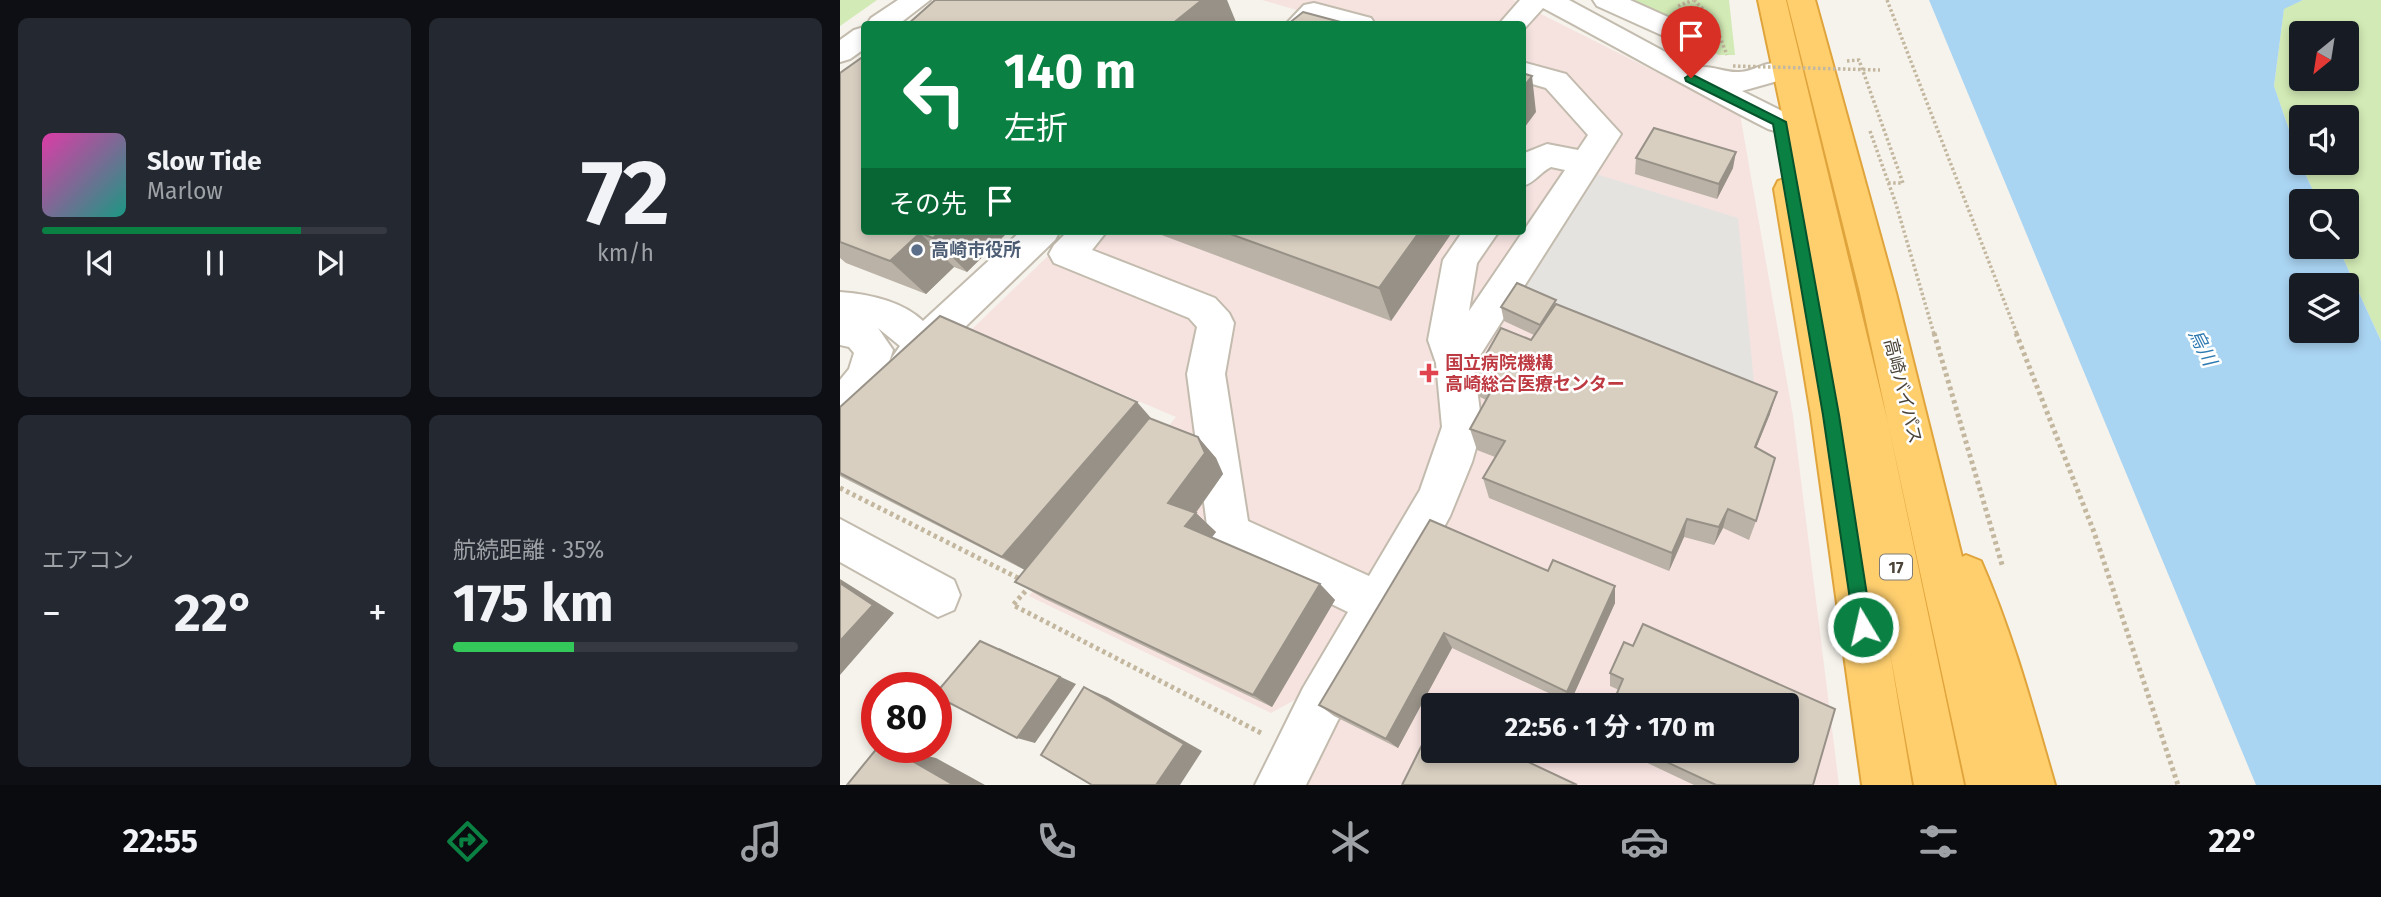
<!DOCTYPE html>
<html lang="ja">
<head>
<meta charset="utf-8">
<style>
	:root { --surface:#171b24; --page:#242831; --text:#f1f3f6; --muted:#9ea1a6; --line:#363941; --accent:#0b8043 }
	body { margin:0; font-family:"Fira Sans","Noto Sans JP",sans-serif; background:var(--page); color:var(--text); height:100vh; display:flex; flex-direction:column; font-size:26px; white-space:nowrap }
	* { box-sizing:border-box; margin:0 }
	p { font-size:23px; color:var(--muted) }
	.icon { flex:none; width:38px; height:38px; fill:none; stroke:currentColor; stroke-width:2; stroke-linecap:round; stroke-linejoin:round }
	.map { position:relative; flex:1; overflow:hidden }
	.panel { display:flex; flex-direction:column; gap:18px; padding:18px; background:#0d0f14; width:840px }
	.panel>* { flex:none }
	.banner { position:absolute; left:21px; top:21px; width:665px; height:214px; border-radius:7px; box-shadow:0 4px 10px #0003; background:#0b8043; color:#fff; overflow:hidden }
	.needle { width:46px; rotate:210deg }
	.buttons { position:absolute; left:1449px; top:21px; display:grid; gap:14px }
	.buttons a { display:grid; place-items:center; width:70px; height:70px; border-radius:7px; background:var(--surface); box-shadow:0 4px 10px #0003; font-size:35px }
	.speed { position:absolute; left:21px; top:672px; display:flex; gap:14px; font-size:35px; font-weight:700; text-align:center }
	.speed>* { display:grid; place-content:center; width:91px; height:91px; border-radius:50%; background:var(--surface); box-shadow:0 4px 10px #0003; line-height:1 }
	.speed .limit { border:10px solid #d22; background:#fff; color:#111 }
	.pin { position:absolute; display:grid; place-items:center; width:60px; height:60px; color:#fff; margin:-72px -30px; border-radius:50% 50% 50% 0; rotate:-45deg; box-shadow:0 0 7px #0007 }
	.pin .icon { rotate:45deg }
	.me { position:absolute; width:77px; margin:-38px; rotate:351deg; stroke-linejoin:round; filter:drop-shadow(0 0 5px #0008) }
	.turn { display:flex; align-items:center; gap:24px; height:147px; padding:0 28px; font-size:32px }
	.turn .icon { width:91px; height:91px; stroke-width:2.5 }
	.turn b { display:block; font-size:49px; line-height:60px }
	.then { display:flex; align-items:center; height:66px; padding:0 28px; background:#0003; gap:14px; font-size:26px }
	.big { font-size:52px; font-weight:700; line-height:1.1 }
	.panel .card { flex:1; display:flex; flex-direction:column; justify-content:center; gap:10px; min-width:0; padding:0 24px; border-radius:10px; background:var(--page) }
	.panel .dial { align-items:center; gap:0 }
	.dial b { font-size:91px; line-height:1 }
	.song { display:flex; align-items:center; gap:21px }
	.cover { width:84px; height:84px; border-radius:10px; background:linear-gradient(135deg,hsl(320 70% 55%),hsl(170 70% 35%)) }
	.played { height:7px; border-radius:4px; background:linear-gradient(90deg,var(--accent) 75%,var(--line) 75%) }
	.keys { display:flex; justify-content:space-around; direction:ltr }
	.heat { display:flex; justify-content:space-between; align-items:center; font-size:38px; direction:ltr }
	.charge { height:10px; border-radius:5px; background:linear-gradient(90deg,#34c759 35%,var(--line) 0) }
	.panel .tiles { flex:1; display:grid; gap:18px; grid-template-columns:repeat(2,1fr) }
	.trip { position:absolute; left:581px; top:693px; width:378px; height:70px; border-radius:7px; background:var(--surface); box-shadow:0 4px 10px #0003; font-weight:700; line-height:70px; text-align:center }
	.dock { display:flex; height:112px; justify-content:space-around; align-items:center; background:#090b0e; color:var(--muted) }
	.dock .icon { width:49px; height:49px }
	.dock .selected { color:var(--accent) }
	.dock b { font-size:32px; color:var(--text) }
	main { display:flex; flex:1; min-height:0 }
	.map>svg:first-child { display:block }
	.medical { fill:#f6e3e0; fill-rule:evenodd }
	.green { fill:#d2eab5; fill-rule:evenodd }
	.parking { fill:#e5e3e0 }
	.water { fill:#a9d4f2; fill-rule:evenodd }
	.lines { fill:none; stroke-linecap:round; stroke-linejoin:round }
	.minor-casing { stroke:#c2bbae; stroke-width:4 }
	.highway-casing { stroke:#e0a43c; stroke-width:4 }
	.path-far1 { stroke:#c4b79f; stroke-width:3.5; stroke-dasharray:2.5 2.5; stroke-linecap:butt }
	.path { stroke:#c4b79f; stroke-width:5; stroke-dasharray:3.5 3.5; stroke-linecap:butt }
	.minor { fill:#fff; fill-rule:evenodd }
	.highway { fill:#ffcf6e; fill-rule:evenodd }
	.path-bridge { stroke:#c4b79f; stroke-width:3.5; stroke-dasharray:2.5 2.5; stroke-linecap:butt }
	.wall { fill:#bab2a6 }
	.shaded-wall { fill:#979187 }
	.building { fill:#d8cfc1; stroke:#979187; stroke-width:2 }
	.route { fill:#0b8043; stroke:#07532c; stroke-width:2 }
	.service-dot { fill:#5c6f8a; stroke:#fff; stroke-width:2.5 }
	.health-dot { fill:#e0444e; stroke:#fff; stroke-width:2.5 }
	.labels { text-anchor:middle; stroke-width:5; stroke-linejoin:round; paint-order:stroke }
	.shield { fill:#fff; stroke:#817c74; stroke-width:2 }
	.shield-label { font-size:16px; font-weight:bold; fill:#4b4439 }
	.service-label { font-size:18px; font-weight:bold; fill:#4e5e75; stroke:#fff; text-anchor:start }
	.health-label { font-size:18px; font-weight:bold; fill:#be3a42; stroke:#fff; text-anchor:start }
	.street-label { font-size:18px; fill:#4b4439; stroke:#fff }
	.water-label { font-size:19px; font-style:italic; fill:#2e7ab2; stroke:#fff }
</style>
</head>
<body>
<main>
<section class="panel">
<div class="tiles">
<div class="card">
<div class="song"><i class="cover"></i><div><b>Slow Tide</b><p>Marlow</p></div></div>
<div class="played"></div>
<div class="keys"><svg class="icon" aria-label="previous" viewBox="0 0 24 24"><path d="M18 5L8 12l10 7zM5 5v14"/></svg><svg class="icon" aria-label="pause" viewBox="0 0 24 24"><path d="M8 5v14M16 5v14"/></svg><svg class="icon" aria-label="next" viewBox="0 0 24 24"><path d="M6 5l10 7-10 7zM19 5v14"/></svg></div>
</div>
<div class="card dial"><b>72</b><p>km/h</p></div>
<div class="card"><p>エアコン</p>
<div class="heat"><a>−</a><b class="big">22°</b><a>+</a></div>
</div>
<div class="card"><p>航続距離 · 35%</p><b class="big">175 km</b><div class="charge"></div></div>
</div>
</section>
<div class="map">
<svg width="1541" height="785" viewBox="0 0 1541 785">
	<rect width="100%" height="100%" fill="#f6f3ec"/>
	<!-- medical -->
	<path class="medical" d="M422 0H673L900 114 953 416 999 785H460V697L431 713 189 596 336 417 131 330 234 231H682V24H447L460 11ZM593 705H947V751H593Z"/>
	<!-- green -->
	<path class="green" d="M0 0H37L0 26Z
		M752 0H889L895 55H879Z
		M1463 0H1541V341L1498 247H1507V201H1478L1462 167 1434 86 1444 8ZM1461 33H1507V79H1461ZM1461 117H1507V163H1461Z"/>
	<!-- parking -->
	<path class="parking" d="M756 174 898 218 915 393 681 289Z"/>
	<!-- water -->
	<path class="water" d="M1089 0H1463L1444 9 1434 86 1462 167 1478 201H1461V247H1498L1541 341V785H1416ZM1461 285H1507V331H1461Z"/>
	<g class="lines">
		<defs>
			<path id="minor" d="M58 0H90L59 24H27L31 18Z
				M680 0H729L855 68C870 64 884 73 899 72 916 71 925 60 942 64L947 71 942 78 934 82 902 91 950 115 954 122 950 129 939 132 928 129C852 90 778 48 703 8L683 30 682 24H659Z
				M753 0H790L848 26 852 32 848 38 838 41 828 38 757 6Z
				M474 3 531 18 535 24H491L479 21 476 24H446L464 5Z
				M24 27V49L10 59 0 62V40L14 30Z
				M682 62 726 74 781 134 634 365 642 427 632 462 610 516 497 722 466 785H415L463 688 508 612 374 547 368 533 347 374 357 327 349 318 214 263 209 254 214 245 228 231H267L252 250 375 298 389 313 394 323 385 374 408 521 529 576 580 490 602 427 596 363 588 340 603 260 623 231H659L637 263 629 311 725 170 711 167C699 173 695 183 682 186V154L707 144 738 150 748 135 706 88 682 81Z
				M181 231H220L215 240 94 357 58 410 36 436 14 452 0 458V419L7 413 0 410V380L9 369 14 353 9 347 0 345V292C28 294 62 301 83 321ZM38 328 60 346 49 362 53 350Z
				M0 519 114 580 120 595 114 610 98 617 0 562Z"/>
			<path id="highway" d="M918 0H946L1048 423 1124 785H1074L1049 647 1072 785H1022L971 415 934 189 938 181 950 177 956 179Z
				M947 0H975L1056 293 1122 557 1126 555 1141 561C1173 634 1193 709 1215 785H1126L1020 293Z"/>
		</defs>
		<!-- minor casing -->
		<use href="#minor" class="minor-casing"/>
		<!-- highway casing -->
		<use href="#highway" class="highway-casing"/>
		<!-- path-far1 -->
		<path class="path-far1" d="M854 0 873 19 887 55
			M1047 0 1177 334
			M838 6 853 0
			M1007 61 1019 60 1063 183H1048
			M1030 131 1056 204 1094 334"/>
		<!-- path -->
		<path class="path" d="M1094 333 1163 568
			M1176 333 1254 532 1338 785
			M0 488 182 580
			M190 586 173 605 423 734"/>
		<!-- minor -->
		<use href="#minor" class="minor"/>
		<!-- highway -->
		<use href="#highway" class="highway"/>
		<!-- path-bridge -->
		<path class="path-bridge" d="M893 66 1040 70"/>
	</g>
	<!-- wall -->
	<path class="wall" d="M0 73 24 231H166L168 232 127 272 114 267 86 294 6 263 0 258Z
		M796 158 893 168 877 199 795 174Z
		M311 231H613L551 321Z
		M717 304 930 414 916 448V521L909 540 883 528 874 545 844 537 829 571 649 498 643 478 655 457 637 450 630 429 646 400 640 397 635 374 691 340 694 335 664 321 661 307Z
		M0 407 313 420 358 437 376 458 383 474 356 513 376 532 372 537 480 584 495 600 432 707 205 599 175 582 185 570 0 476Z
		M708 571 775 603 730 703 612 648 558 748 494 716 479 705Z
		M803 624 995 709 973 785H854L782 751H947V705H773L779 690 770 686V673L784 642 793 646Z"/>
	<!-- shaded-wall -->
	<path class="shaded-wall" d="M362 0H387L396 22 393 24H332Z
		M692 76 696 112 682 131V89Z
		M896 152 893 168 877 199 879 184Z
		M101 231H166L168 232 127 272 93 238Z
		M580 231H613L551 321 539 288Z
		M80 233 114 267 86 294 50 261Z
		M937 392 930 414 908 468 915 447Z
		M297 402 317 425 192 574 162 557Z
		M358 437 376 458 383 474 349 522 356 513 376 532 366 545 345 526 328 503Z
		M888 509 883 528 874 545 879 527Z
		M847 519 844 537 829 571 832 553Z
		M0 579 54 613 0 675Z
		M480 584 495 600 432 707 413 695Z
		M775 586V603L730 703 727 692Z
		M604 633 612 648 558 748 546 739Z
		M159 648 236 684 195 743 177 738Z
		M244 687 267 697 362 751 340 785H316Z
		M48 747 96 758 145 785H114Z"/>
	<!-- building -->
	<path class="building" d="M95 0H362L332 24H68Z
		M463 12 508 24H448Z
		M24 56V231H101L93 238 80 233 50 261 0 242V73Z
		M682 73 692 76 682 89Z
		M814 128 896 152 879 184 796 158Z
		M382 231H580L539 288Z
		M677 283 716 300 700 325 661 307Z
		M716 304 937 392 915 447 935 458 916 521 888 509 879 527 847 519 832 553 643 478 665 441 630 429 655 384 635 374 661 328 691 340Z
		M100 316 297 402 162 557 0 473V407Z
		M309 418 358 437 365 453 328 503 356 513 345 526 480 584 413 695 175 582Z
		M590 520 708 571 713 560 775 586 727 692 604 633 546 739 479 705Z
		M0 583 33 605 0 641Z
		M803 624 995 709 973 785H876L803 751H947V705H772L783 679 770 673 784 642 793 646Z
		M140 641 220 677 177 738 96 696V693Z
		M244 687 344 744 316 785H252L201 755Z
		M593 723V751H665L737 785H562Z
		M38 747H48L114 785H7Z"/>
	<!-- route -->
	<path class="route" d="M851 74 946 122 999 415 1032 627 1029 633 1023 636 1016 633 1014 627 983 415 933 124 846 81 845 78Z"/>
	<!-- markers -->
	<circle class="service-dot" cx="77" cy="250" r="7"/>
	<path class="health-dot" d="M585.5 362.5h7v7h7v7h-7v7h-7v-7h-7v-7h7z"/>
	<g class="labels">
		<!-- shield labels -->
		<rect class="shield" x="1040" y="554.5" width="32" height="25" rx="5"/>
		<g class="shield-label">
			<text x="1056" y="573">17</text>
		</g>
		<!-- service labels -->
		<g class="service-label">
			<text x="91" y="256">高崎市役所</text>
		</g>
		<!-- health labels -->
		<g class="health-label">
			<text x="605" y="369">国立病院機構<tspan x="605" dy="21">高崎総合医療センター</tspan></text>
		</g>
		<!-- street labels -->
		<g class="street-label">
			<text transform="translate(1063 391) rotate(76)" y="6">高崎バイパス</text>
		</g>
		<!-- water labels -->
		<g class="water-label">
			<text transform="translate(1363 347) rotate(63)" y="7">烏川</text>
		</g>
	</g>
</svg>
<div class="buttons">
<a><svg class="needle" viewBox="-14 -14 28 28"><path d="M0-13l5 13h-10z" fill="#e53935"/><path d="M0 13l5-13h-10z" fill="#9ea1a6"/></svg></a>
<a><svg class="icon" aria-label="sound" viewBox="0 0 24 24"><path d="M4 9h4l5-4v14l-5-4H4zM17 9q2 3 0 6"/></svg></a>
<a><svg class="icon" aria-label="search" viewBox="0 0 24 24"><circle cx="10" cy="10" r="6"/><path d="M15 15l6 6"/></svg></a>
<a><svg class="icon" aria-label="layers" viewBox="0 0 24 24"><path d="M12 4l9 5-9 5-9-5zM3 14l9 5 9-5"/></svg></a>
</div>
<div class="speed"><div class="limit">80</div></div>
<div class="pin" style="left:851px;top:78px;background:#d93025"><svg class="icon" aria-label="arrive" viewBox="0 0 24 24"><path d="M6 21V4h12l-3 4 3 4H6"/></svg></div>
<svg class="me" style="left:1023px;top:627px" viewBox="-20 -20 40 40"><circle r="17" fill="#0b8043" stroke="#fff" stroke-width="3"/><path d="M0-11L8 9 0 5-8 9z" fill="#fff"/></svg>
<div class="trip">22:56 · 1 分 · 170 m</div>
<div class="banner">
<div class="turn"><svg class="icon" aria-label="left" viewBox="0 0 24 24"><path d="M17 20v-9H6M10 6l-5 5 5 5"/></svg><div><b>140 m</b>左折</div></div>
<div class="then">その先<svg class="icon" aria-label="arrive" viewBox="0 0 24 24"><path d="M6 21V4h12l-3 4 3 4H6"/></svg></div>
</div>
</div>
</main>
<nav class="dock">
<b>22:55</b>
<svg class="icon selected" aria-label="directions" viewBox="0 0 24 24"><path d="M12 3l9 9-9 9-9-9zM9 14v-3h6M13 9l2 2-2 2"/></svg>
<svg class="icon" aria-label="music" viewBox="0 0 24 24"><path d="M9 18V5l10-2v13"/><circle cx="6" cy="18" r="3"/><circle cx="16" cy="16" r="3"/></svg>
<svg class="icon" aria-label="phone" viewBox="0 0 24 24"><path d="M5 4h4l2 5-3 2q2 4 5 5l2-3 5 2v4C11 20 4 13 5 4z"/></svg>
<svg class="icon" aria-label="climate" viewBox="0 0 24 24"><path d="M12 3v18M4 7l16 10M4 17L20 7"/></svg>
<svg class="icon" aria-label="car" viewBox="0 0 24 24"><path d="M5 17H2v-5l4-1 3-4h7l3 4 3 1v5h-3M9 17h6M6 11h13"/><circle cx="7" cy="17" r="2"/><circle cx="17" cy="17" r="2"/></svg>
<svg class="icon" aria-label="filters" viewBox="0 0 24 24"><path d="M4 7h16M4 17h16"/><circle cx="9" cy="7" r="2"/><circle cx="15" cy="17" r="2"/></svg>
<b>22°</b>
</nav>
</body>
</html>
